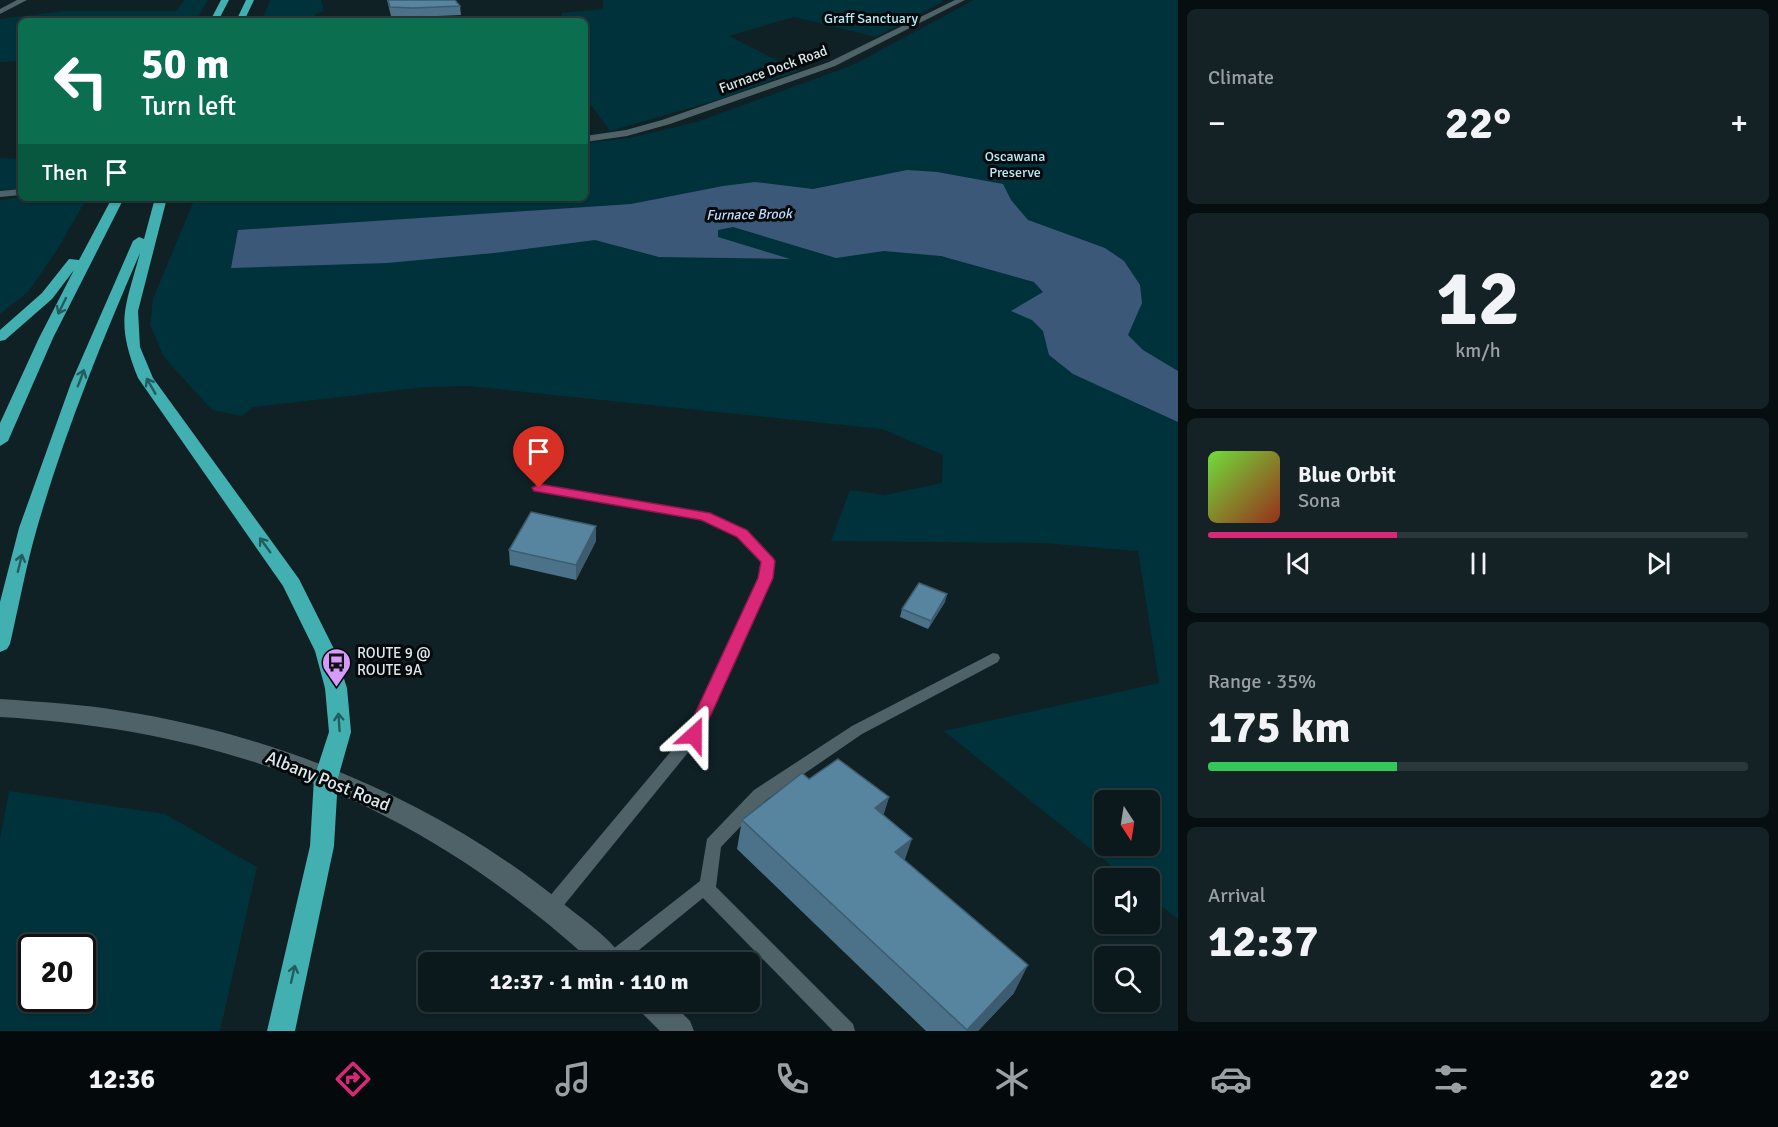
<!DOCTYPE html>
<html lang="en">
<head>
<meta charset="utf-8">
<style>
	:root { --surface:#0b191c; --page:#142225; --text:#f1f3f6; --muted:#9aa0a3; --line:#2b383b; --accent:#db2777 }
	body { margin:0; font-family:Signika,sans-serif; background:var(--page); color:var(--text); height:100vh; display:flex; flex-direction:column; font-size:22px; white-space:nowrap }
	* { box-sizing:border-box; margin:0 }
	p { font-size:20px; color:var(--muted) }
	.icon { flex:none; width:33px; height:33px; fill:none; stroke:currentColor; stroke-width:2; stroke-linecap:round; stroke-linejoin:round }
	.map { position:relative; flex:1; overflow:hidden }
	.drawer { display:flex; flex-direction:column; gap:9px; padding:9px; background:#060e0f; width:600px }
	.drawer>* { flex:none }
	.hud { position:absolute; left:18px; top:18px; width:570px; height:183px; border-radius:9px; box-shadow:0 2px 4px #0004,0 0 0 2px var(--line); background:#0b6e4f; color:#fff; overflow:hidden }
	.needle { width:39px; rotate:168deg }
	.buttons { position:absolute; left:1094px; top:790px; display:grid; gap:12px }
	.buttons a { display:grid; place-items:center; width:66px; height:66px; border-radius:9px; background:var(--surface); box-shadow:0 2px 4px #0004,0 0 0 2px var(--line); font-size:30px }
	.speed { position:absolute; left:18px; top:934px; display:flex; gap:12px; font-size:30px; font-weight:700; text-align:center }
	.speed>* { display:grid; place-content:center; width:78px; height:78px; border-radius:50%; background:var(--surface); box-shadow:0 2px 4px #0004,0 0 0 2px var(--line); line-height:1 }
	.speed .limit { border:3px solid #111; border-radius:9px; background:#fff; color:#111 }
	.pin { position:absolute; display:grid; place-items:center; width:51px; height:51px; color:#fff; margin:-62px -26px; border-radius:50% 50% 50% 0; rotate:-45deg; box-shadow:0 0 6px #0007 }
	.pin .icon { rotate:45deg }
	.me { position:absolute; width:66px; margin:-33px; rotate:24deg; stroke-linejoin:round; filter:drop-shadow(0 0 4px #0008) }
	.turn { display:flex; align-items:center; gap:21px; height:126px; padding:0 24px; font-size:27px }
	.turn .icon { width:78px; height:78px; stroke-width:2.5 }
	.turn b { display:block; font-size:42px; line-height:51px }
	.then { display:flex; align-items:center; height:57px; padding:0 24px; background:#0003; gap:12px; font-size:22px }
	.big { font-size:45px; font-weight:700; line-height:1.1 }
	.drawer .card { flex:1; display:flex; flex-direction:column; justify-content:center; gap:9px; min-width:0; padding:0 21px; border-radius:9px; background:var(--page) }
	.drawer .dial { align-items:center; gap:0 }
	.dial b { font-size:78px; line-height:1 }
	.song { display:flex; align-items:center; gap:18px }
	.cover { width:72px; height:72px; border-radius:9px; background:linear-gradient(135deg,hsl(100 70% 55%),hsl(10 70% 35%)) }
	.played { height:6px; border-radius:3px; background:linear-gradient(90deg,var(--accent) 35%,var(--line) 35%) }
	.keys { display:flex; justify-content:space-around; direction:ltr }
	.heat { display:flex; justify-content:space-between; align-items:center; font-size:33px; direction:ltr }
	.charge { height:9px; border-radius:4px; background:linear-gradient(90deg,#34c759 35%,var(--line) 0) }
	.trip { position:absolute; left:418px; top:952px; width:342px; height:60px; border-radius:9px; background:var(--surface); box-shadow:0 2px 4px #0004,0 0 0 2px var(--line); font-weight:700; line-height:60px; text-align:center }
	.dock { display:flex; height:96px; justify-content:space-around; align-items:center; background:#040a0b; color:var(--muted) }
	.dock .icon { width:42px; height:42px }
	.dock .current { color:var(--accent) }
	.dock b { font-size:27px; color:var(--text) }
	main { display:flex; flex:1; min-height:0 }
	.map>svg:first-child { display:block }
	.green { fill:#00323c; fill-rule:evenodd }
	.water { fill:#3c5879 }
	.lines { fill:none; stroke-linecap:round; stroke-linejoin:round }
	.lane { fill:#4f6267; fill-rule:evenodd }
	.street { fill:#4f6267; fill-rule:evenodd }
	.secondary { fill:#4f6267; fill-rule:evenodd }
	.highway { fill:#42b0b1; fill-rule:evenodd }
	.wall { fill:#4b7288 }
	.shaded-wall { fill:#3d5c6f }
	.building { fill:#57849e; stroke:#3d5c6f; stroke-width:1.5 }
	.oneway { stroke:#235c5e }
	.route { fill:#db2777; stroke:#8e194d; stroke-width:1.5 }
	.labels { text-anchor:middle; stroke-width:6; stroke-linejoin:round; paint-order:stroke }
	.far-park-label { font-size:14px; fill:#b7ebf8; stroke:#04090b }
	.far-street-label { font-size:14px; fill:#dde8ea; stroke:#04090b }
	.far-water-label { font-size:14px; font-style:italic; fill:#c0dcfe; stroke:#04090b }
	.poi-label { font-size:15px; fill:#dde8ea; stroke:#04090b; text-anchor:start }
	.near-street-label { font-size:18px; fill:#dde8ea; stroke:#04090b }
</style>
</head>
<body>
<main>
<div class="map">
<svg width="1178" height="1031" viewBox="0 0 1178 1031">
	<rect width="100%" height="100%" fill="#0f2125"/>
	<!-- green -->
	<path class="green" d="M185 0H208L196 21H21V61L0 62V19L64 11H176Z
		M270 0H321L324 11 315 14 316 21H262Z
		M603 0H941L944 1 876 37 794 17 729 36 798 71 721 99 610 131 585 97V21H559L562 13 603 9Z
		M974 0H1178V919L1149 896V879H1128L944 731 1159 683 1138 551 1044 543 831 541 850 490 885 495 942 483 943 455 882 429 468 386 425 387 253 407 242 416 212 410 164 357 150 325 153 299 195 198H585V143L629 138 697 122 853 65ZM1104 801H1149V846H1104Z
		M0 158 21 159V188L0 191Z
		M21 197 87 198 57 250 28 292 0 314V200Z
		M9 791 165 814 257 867 220 1031H0V839ZM32 948H82V999H32Z"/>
	<!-- water -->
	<path class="water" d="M907 170 937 172 1003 184 1011 200 1028 220 1105 248 1124 261 1140 285 1142 303 1128 335 1143 350 1178 371V422L1073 374 1049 355 1043 331 1032 320 1011 311 1043 292 1034 282 941 256 884 251 836 258 733 227 718 230V237L790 259 659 257 595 240 494 253 387 263 231 268 238 230 631 204 723 186 755 182 813 189Z"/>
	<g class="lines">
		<!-- lane -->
		<path class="lane" d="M539 484 709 513 746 530 774 561 771 577 699 739 556 915 550 917 544 915 541 909 544 903 688 731 759 577 762 562 738 536 702 519 535 491 533 488Z
			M993 653 998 654 1000 658 998 662 862 734 766 800 721 847 716 887 853 1024 855 1031H833L703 898 623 963H601L604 956 700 881 707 839 754 790 852 726Z"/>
		<!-- street -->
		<path class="street" d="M955 0H965L835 66 670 124 627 136 585 142V136L626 130 662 120 829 62Z
			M21 189V195L0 197V191Z"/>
		<!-- secondary -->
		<path class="secondary" d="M17 0H27L0 14V9Z
			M0 699C41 702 82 704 122 711 278 735 438 802 560 901 579 917 616 941 625 963H593C421 805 232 730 0 717Z
			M637 1002H671L690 1021 694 1031H660L641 1012Z"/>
		<!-- highway -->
		<path class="highway" d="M221 0H229L218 21H210Z
			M246 0H254L244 21H236Z
			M112 198H124L53 338 8 441 0 446V423L39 338 74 270 52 299 5 340 0 341V330L42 293 69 259 79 260Z
			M155 198H167L138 311 140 347 153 378 299 579 335 651 347 688 351 732 338 778 334 846 295 1031H267L310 846 314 778 329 732 325 688 315 651 283 586 138 378C115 321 125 309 140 253 101 343 64 434 37 528 26 566 19 605 10 644L7 649 0 652V602L19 528 71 383 133 241 139 237 144 239Z"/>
	</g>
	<!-- wall -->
	<path class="wall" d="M387 0H455L460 6 461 15 414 17 391 16Z
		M596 526V541L576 580 510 565 509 550Z
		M945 602 928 629 900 617 902 609Z
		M809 779 889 797 883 815 904 860 1014 993 978 1031H926L737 849 742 820Z"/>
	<!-- shaded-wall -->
	<path class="shaded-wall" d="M596 526V541L576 580V565Z
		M947 594 945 602 928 629 931 621Z
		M889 797 880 827 875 808Z
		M912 839 902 868 895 852Z
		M1028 965 1014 993 978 1031H967Z"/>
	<!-- building -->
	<path class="building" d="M388 0H455L460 6 413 8 390 7Z
		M531 512 596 526 576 565 509 550Z
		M919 583 947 594 931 621 902 609Z
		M838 759 889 797 875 808 912 839 895 852 1028 965 967 1030 742 820 802 773 809 779Z"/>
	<!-- one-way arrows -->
	<defs><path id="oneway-shaft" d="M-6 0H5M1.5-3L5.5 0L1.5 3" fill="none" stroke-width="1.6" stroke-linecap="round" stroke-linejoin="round" transform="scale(1.5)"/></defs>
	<g class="oneway">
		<use href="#oneway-shaft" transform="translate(62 306) rotate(116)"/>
		<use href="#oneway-shaft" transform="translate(81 378) rotate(-69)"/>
		<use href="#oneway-shaft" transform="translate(151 386) rotate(-120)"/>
		<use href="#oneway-shaft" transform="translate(265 545) rotate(-126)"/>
		<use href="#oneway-shaft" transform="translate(20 563) rotate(-76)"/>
		<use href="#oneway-shaft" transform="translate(339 722) rotate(-94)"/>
		<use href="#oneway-shaft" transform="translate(293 974) rotate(-77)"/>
	</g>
	<!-- route -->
	<path class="route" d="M539 484 710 513 747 530 773 558 775 561 773 578 700 739H688L685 735 758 578 761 562 737 537 701 520 534 491 532 488Z"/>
	<!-- icons -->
	<defs>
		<symbol id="bus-pin" viewBox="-11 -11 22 30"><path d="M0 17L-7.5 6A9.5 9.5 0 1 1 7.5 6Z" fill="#d59bfa" stroke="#04090b"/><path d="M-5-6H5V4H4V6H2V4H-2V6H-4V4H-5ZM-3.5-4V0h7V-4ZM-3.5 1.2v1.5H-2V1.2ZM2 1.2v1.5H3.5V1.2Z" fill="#111"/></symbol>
	</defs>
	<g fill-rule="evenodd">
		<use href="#bus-pin" x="320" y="646" width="33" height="45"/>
	</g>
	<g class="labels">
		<!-- far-park labels -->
		<g class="far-park-label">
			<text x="871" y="23">Graff Sanctuary</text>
			<text x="1015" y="161">Oscawana<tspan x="1015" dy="16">Preserve</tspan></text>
		</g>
		<!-- far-street labels -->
		<g class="far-street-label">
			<text transform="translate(773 69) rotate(-20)" y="5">Furnace Dock Road</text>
		</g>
		<!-- far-water labels -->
		<g class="far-water-label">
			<text transform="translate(749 214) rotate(-1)" y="5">Furnace Brook</text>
		</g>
		<!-- poi labels -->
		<g class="poi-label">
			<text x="357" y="658">ROUTE 9 @<tspan x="357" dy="17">ROUTE 9A</tspan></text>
		</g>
		<!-- near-street labels -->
		<g class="near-street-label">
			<text transform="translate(328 781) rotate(22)" y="6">Albany Post Road</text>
		</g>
	</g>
</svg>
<div class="buttons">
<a><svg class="needle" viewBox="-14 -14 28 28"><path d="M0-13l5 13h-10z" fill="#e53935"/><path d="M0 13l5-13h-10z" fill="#9aa0a3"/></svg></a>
<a><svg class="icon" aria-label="sound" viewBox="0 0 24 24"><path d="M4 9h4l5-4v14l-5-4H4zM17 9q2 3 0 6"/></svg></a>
<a><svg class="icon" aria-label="search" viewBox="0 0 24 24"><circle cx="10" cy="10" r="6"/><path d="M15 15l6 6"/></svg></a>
</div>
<div class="speed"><div class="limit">20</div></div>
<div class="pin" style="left:539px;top:488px;background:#d93025"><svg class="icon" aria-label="arrive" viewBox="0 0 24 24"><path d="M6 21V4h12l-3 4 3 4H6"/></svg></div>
<svg class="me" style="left:694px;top:735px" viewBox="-20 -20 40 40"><path d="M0-17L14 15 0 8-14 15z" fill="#db2777" stroke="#fff" stroke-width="4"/></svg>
<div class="trip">12:37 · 1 min · 110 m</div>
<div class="hud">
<div class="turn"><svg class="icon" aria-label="left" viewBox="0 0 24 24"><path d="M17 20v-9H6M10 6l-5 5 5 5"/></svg><div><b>50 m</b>Turn left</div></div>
<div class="then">Then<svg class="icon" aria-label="arrive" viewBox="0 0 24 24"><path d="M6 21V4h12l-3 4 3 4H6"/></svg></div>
</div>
</div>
<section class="drawer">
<div class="card"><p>Climate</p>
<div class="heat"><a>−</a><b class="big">22°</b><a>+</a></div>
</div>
<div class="card dial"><b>12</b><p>km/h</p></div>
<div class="card">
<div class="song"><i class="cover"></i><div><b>Blue Orbit</b><p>Sona</p></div></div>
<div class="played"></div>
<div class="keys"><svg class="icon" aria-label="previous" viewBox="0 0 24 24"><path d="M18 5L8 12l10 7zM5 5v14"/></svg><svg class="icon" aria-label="pause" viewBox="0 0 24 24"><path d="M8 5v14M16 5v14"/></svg><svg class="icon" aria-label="next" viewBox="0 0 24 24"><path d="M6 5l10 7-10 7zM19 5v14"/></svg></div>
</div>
<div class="card"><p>Range · 35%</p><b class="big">175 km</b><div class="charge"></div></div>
<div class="card"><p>Arrival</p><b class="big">12:37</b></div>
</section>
</main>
<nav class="dock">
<b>12:36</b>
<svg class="icon current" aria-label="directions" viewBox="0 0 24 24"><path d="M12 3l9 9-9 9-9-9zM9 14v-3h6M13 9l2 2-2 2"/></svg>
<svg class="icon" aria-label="music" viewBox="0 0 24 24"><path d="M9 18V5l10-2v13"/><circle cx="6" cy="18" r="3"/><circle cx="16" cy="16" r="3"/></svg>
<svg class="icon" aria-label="phone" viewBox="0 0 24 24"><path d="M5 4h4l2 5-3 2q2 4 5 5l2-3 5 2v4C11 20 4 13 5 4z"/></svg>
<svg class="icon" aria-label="climate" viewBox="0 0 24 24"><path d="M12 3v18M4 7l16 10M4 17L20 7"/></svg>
<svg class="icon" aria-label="car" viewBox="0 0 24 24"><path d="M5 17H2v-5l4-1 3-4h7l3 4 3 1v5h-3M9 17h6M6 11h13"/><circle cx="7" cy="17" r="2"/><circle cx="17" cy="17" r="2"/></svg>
<svg class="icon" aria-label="filters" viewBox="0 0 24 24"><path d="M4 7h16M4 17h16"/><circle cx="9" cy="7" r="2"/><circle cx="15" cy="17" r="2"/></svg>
<b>22°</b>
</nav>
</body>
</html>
